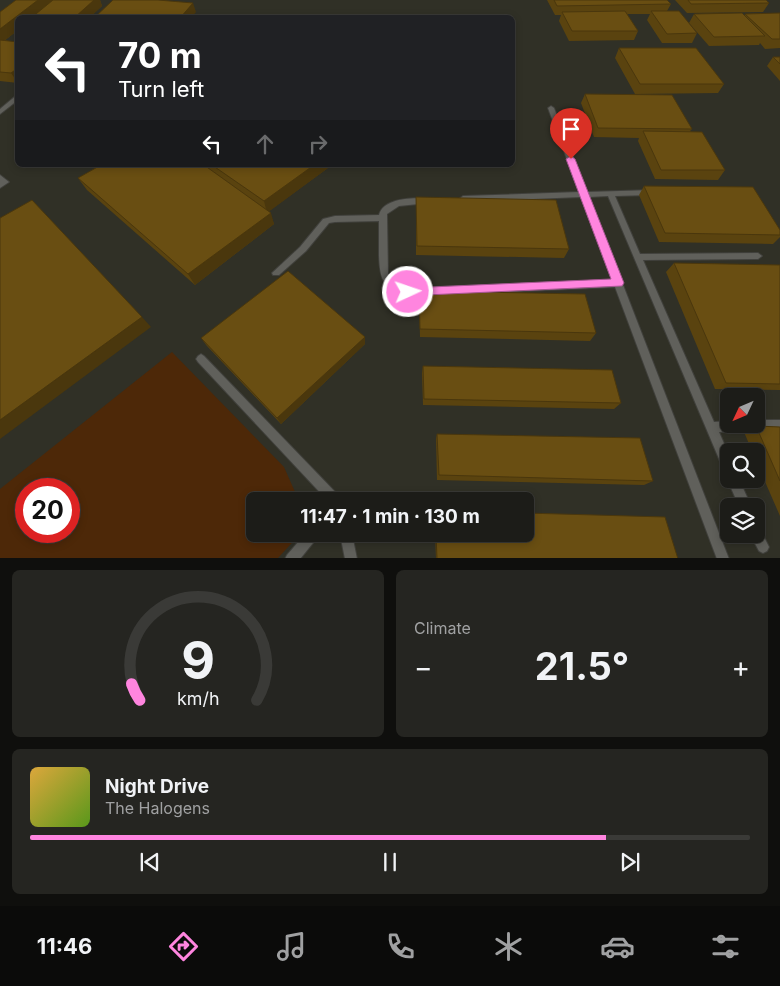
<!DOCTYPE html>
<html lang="en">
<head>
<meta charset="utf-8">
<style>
	:root { --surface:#1c1c18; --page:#252521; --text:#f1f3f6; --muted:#a0a1a2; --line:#3a3a37; --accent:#ff85df }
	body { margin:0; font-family:Inter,sans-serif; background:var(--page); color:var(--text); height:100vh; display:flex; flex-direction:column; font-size:19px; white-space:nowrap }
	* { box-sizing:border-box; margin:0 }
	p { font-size:16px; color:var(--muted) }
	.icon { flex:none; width:28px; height:28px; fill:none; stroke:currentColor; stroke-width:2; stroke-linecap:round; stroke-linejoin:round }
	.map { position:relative; height:558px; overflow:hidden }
	.side { display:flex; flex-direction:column; gap:12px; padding:12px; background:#0f0f0d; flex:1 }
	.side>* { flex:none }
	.top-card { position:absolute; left:15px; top:15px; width:500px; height:152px; border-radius:8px; box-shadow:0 2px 8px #0003,0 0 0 1px var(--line); background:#202124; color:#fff; overflow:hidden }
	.needle { width:32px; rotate:226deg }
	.controls { position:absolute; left:720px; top:388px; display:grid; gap:10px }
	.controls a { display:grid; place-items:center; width:45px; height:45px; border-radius:8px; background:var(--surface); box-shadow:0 2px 8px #0003,0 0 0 1px var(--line); font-size:25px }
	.speed { position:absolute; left:15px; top:478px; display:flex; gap:10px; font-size:25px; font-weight:700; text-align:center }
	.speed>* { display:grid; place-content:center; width:65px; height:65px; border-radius:50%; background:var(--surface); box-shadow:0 2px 8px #0003,0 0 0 1px var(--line); line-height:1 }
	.speed .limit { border:8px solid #d22; background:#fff; color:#111 }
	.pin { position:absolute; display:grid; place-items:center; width:42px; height:42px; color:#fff; margin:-51px -21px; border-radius:50% 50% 50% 0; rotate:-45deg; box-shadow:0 0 5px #0007 }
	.pin .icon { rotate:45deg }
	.me { position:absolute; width:55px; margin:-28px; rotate:87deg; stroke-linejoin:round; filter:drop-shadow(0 0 4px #0008) }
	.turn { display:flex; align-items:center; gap:18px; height:105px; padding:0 20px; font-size:22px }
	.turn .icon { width:65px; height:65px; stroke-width:2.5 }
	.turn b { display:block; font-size:35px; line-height:42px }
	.lanes { display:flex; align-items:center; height:48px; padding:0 20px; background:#0003; justify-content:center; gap:25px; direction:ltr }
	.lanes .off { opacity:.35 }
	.big { font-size:38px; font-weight:700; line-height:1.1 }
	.side .card { flex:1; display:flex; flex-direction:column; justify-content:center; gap:8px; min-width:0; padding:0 18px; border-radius:8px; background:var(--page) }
	.side .dial { align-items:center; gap:0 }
	.dial svg { height:130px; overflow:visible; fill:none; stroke:var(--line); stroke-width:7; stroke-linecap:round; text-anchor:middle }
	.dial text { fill:var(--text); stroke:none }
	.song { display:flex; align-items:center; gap:15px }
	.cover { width:60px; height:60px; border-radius:8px; background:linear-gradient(135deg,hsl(40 70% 55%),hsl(90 70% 35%)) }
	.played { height:5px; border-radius:2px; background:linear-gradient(90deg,var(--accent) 80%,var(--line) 80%) }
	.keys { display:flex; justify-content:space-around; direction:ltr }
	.heat { display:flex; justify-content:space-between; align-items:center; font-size:28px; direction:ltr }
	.side .tiles { flex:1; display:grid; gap:12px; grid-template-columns:1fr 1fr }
	.card:last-child { grid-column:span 2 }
	.trip { position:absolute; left:246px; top:492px; width:288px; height:50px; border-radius:8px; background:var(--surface); box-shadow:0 2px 8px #0003,0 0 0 1px var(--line); font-weight:700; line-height:50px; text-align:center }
	.tabs { display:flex; height:80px; justify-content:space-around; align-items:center; background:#0b0b0a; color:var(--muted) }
	.tabs .icon { width:35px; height:35px }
	.tabs .current { color:var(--accent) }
	.tabs b { font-size:22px; color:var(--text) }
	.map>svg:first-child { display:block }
	.built { fill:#303026; fill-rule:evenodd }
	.green { fill:#4d2808; fill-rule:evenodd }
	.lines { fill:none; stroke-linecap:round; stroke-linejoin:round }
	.service-casing { stroke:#40403c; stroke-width:2 }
	.service { fill:#60605b; fill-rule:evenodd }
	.wall { fill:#5a430f }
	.shaded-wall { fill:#4a370d }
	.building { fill:#694e12; stroke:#4a370d }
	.route { fill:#ff85df; stroke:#a65691 }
</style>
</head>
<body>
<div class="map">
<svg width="780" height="559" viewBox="0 0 780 559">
	<rect width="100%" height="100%" fill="#252520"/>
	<!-- built -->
	<path class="built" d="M0 0H780V558H0ZM18 18H512V165H18ZM729 396H756V424H729ZM729 451H756V479H729ZM26 489H69V531H26ZM255 501H525V534H255ZM729 506H756V534H729Z"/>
	<!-- green -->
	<path class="green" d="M172 352 284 467 299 501H255V534H300L278 558H0V489ZM26 489H69V531H26Z"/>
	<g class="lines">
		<defs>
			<path id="service" d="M18 94V100L0 114V109Z
				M551 106 554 108 587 192 653 190 654 192 650 195 615 196 640 254 758 253 762 256 758 259 643 260 714 422 729 421V424H756V420H780V430L719 432 729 455V475L725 473 608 196 589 197 729 559H717L615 287 408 296C383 288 380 281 379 256 379 245 379 233 379 221L335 222 329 223 306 251 279 275H273L272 273 300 247 323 219 335 216 379 215C383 198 414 197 428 199L429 201 428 203 399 206 387 214 388 274C393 281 399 286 408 288L612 280 581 197 463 202 459 199 463 196 579 192 548 108Z
				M0 175 9 182 0 188Z
				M201 354 204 356 340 497 342 501H328L198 362 196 359 198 356Z
				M729 475V479H739L751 506H739L727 479Z
				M756 527 760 529 769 547 767 551 763 553 759 551 750 534H756Z
				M305 534H319L317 538 300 559H285L287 555Z
				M340 534H352L357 559H345Z"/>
		</defs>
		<!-- service casing -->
		<use href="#service" class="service-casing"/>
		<!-- service -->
		<use href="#service" class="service"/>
	</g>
	<!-- wall -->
	<path class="wall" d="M16 0H100L102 6 89 18H18V30L4 41 18 42V83L0 81V12Z
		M547 0H667L671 4 667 11 697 33 692 43H662L647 20 650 14H627L638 31 634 40 569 41 559 21 561 15H555Z
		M675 0H766L769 3 763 12 687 13Z
		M780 13V48L765 49 760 43 759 45 709 46 689 23 694 14 744 16 745 14Z
		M619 48 724 84 718 93 635 94 615 58Z
		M773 57H780V81L767 66Z
		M585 94 692 129 690 131 725 170 718 180 655 179 638 141 639 138 594 137 581 103Z
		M101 165H332L269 211 274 224 195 285 87 190 78 178Z
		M644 186 780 230V237L773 244 659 242 639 195Z
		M416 197 569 249 564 258 416 255Z
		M674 263 780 265V390L715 389 666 272Z
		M419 291 596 333 590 341 420 337 419 299Z
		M201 338 365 344 281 424 207 346Z
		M423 366 621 403 614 409 423 405 422 373Z
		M756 426 780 427V516L756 461V451H752L744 432Z
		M437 434 653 481 644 485 437 480 436 439Z
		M435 534H525L678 559H436Z"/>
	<!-- shaded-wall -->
	<path class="shaded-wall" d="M38 0H55L33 18H18V30L0 44V29Z
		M94 0H100L102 6 89 18H74Z
		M193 3 196 12 191 18H180Z
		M18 68V83L11 73Z
		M314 165H332L267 213 264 201Z
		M271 213 274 224 195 285 188 274Z
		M142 317 151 327 0 439V420Z
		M365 337V344L281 424 277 418Z"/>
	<!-- building -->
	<path class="building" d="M16 0H38L0 29V12Z
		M53 0H94L74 18H31Z
		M113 0H158L193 3 180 18H94Z
		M554 0H667L671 4 557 6Z
		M688 0H766L769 3 691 4Z
		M625 11 638 31H572L562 12Z
		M651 11H679L697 33 667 34Z
		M742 13 765 36 714 37 694 14Z
		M780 13V39H772L745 14Z
		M0 40 18 42V68L11 73 0 72Z
		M619 48H696L724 84H640Z
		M773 57H780V64Z
		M585 94 672 95 692 129 598 128Z
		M643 131 702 132 725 170H661Z
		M101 165H204L271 213 188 274 78 178Z
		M212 165H314L264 201Z
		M644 186 753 187 780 230V235L665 233Z
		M416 197 556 200 569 249 417 246Z
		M32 200 142 317 0 420V218Z
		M674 263 780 265V384L726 383Z
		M288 271 365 337 277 418 201 338Z
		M419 291 585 294 596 333 420 329Z
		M423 366 612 370 621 403 424 399Z
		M756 426 780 427V481Z
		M437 434 640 438 653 481 439 475Z
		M525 513 665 517 678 559H437L436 534H525Z"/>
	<!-- route -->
	<path class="route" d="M571 156 575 159 624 283 622 286 404 296 402 292 408 288 611 279 566 159Z"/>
</svg>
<div class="controls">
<a><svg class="needle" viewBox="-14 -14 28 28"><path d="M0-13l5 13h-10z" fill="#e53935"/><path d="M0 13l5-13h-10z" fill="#a0a1a2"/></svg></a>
<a><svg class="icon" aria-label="search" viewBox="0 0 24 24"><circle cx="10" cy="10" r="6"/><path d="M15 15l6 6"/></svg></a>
<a><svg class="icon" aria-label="layers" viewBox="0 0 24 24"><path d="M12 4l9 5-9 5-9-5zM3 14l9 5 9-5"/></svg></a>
</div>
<div class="speed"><div class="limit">20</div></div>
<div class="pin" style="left:571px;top:159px;background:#d93025"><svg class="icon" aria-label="arrive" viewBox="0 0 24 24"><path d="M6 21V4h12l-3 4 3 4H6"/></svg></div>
<svg class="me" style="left:408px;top:292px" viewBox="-20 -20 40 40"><circle r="17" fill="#ff85df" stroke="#fff" stroke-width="3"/><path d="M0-11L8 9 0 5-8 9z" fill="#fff"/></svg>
<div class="trip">11:47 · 1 min · 130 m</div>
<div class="top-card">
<div class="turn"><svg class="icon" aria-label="left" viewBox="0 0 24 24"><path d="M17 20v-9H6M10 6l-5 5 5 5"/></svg><div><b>70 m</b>Turn left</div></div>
<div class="lanes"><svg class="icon" aria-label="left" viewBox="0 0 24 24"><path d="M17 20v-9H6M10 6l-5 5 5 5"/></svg><svg class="icon off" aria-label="ahead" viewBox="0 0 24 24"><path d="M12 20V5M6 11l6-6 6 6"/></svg><svg class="icon off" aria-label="right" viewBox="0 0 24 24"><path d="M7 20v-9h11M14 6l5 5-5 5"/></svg></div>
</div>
</div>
<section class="side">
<div class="tiles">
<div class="card dial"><svg viewBox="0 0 100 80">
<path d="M14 69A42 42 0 1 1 86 69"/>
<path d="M14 69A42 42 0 0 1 9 59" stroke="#ff85df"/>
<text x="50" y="56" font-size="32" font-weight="700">9</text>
<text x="50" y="72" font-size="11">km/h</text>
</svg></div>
<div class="card"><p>Climate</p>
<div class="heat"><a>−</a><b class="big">21.5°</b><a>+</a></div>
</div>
<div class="card">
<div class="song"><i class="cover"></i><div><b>Night Drive</b><p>The Halogens</p></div></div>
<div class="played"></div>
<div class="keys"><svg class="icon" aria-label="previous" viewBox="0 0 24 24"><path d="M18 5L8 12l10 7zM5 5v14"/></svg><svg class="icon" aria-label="pause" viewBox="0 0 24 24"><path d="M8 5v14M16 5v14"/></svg><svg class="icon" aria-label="next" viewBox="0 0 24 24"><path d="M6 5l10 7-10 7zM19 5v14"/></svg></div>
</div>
</div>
</section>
<nav class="tabs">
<b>11:46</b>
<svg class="icon current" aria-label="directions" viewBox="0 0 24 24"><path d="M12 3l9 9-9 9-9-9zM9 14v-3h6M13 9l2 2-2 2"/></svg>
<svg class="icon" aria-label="music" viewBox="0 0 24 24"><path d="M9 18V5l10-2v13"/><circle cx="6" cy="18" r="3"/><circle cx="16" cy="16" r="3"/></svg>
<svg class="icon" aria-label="phone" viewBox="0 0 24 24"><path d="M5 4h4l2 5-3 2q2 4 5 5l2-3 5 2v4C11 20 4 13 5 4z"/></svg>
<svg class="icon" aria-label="climate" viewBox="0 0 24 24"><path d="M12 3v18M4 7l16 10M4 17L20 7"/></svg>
<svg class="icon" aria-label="car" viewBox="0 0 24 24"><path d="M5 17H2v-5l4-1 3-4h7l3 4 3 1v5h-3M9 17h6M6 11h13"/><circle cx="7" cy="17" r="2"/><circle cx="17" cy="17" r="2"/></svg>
<svg class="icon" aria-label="filters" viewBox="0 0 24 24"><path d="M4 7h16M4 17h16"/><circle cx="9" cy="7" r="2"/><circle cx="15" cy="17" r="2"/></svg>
</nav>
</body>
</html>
